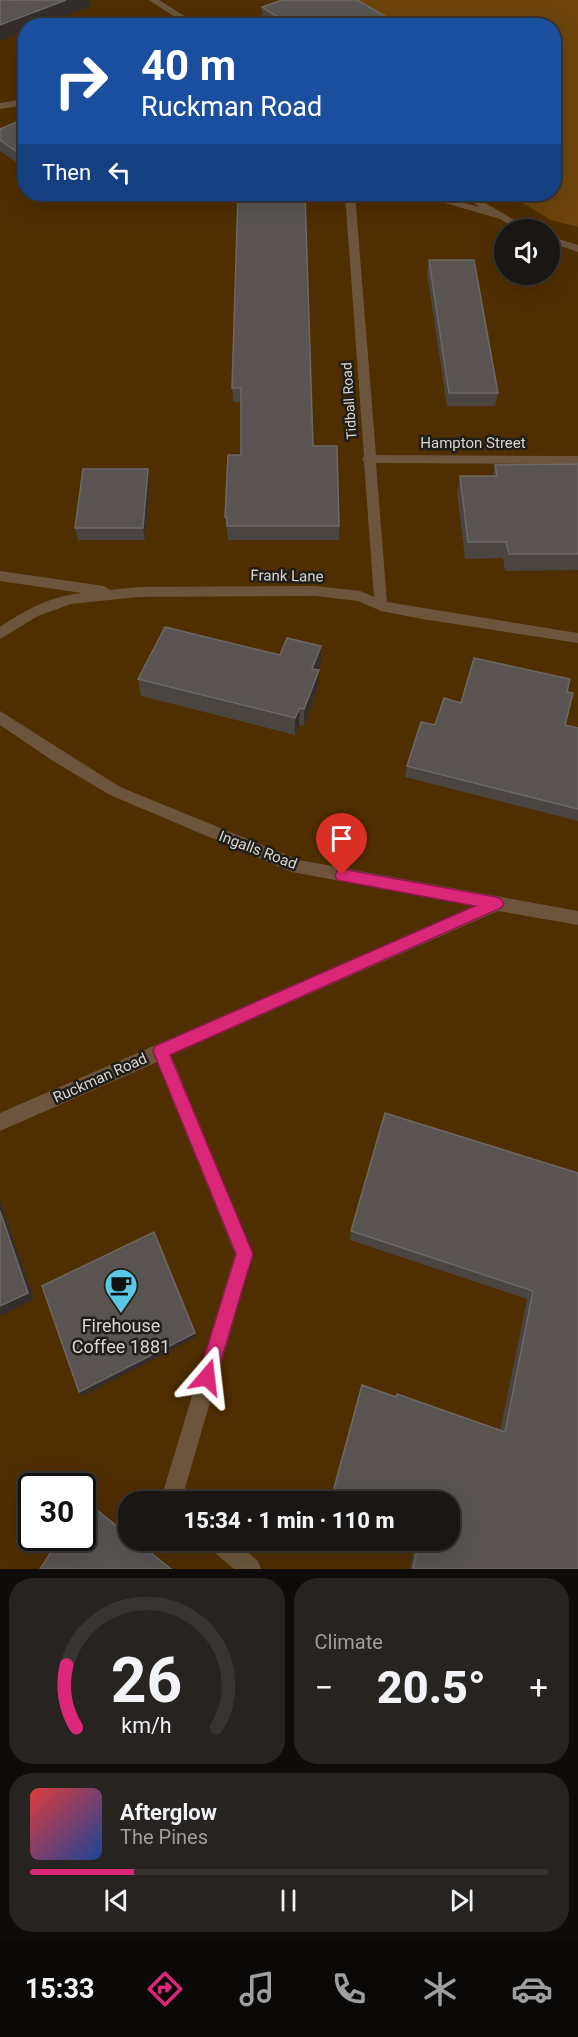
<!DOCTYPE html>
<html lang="en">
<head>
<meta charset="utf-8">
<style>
	:root { --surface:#191613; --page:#262321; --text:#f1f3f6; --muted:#9f9fa0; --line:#373533; --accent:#db2777 }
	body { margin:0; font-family:Roboto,sans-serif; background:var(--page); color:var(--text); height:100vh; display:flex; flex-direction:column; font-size:22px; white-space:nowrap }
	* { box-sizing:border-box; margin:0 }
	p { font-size:20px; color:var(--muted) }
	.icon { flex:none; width:33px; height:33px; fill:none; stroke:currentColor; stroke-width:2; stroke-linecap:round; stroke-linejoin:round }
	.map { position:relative; height:1569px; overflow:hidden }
	.drawer { display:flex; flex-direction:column; gap:9px; padding:9px; background:#0e0c0a; flex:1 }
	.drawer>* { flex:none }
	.banner { position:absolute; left:18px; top:18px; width:543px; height:183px; border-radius:24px; box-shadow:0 6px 24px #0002,0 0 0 2px var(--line); background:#1a4fa0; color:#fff; overflow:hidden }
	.buttons { position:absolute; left:494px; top:219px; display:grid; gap:12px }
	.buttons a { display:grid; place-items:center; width:66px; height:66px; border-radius:50%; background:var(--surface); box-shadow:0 6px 24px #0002,0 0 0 2px var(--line); font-size:30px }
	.speed { position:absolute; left:18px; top:1473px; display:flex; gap:12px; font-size:30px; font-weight:700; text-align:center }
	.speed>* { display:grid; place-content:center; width:78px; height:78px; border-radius:50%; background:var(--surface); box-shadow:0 6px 24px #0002,0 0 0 2px var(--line); line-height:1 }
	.speed .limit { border:3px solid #111; border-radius:9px; background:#fff; color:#111 }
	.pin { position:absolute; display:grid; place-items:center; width:51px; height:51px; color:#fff; margin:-62px -26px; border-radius:50% 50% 50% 0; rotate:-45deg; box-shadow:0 0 6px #0007 }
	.pin .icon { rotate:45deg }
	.me { position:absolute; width:66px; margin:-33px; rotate:17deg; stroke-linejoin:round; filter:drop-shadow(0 0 4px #0008) }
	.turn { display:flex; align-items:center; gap:21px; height:126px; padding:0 24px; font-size:27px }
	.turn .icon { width:78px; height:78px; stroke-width:2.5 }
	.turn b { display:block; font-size:42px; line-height:51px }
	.then { display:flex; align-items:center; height:57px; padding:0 24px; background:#0003; gap:12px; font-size:22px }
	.big { font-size:45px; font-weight:800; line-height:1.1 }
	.drawer .card { flex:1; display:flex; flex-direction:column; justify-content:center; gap:9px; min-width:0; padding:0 21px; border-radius:24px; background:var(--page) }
	.drawer .dial { align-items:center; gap:0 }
	.dial svg { height:156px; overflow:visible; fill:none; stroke:var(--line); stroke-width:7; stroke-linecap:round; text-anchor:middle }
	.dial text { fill:var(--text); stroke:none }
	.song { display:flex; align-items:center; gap:18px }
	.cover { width:72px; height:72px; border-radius:9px; background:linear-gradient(135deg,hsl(0 70% 55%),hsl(220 70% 35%)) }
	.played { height:6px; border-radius:3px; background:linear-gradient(90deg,var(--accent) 20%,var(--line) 20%) }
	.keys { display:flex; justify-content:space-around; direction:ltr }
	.heat { display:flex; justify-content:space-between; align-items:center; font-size:33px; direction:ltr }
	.drawer .tiles { flex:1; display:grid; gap:9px; grid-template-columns:1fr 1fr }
	.card:last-child { grid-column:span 2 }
	.trip { position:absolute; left:118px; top:1491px; width:342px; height:60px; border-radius:24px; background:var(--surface); box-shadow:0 6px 24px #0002,0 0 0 2px var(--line); font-weight:800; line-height:60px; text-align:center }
	.menu { display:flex; height:96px; justify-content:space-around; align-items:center; background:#0a0908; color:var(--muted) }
	.menu .icon { width:42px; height:42px }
	.menu .current { color:var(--accent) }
	.menu b { font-size:27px; color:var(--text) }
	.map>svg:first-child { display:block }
	.green { fill:#4f2e00; fill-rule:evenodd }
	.water { fill:#6c430b }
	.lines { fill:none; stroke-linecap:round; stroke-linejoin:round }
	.minor { fill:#6c553c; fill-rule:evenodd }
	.wall { fill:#4a4541 }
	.shaded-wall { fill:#332e2a }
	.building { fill:#595451; stroke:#6d6865; stroke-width:1.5 }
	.route { fill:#db2777; stroke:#8e194d; stroke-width:1.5 }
	.labels { text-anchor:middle; stroke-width:5; stroke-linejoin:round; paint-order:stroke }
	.far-street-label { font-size:14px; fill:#d8d5d2; stroke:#211d19 }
	.street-label { font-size:15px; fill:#d8d5d2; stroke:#211d19 }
	.near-poi-label { font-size:18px; fill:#d8d5d2; stroke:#211d19 }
</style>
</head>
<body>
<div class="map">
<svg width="578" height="1569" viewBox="0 0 578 1569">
	<rect width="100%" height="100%" fill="#211d19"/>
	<!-- green -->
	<path class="green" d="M0 0H331L374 25 26 26V194H554L578 126V1569H0ZM504 230H549V274H504ZM32 1486H82V1538H32ZM129 1502H450V1540H129Z"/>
	<!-- water -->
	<path class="water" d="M331 0H578V227L551 220 507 194H554V26L374 25Z"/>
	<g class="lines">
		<!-- minor -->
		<path class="minor" d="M149 0H159L200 26H189Z
			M26 99V105L0 109V103Z
			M345 194H355L376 455 578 456V464L376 463 387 602 578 633V643L422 619 381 611 358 601 316 596 138 597 71 604 38 616 0 639V627C25 610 51 596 82 593L0 581V571L104 586 110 590 138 587 316 586 360 591 374 597 364 462 362 459 364 456Z
			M414 194H429L480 207 459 194H470L531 230H518L500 219Z
			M549 236 578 245V252L549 242Z
			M0 711 120 787 299 860 578 911V925L498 911 171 1055 253 1254 181 1502H160L235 1254 157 1062 0 1131V1113L474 906 292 872 110 795 53 761 0 725Z
			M207 1540H234L258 1561 261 1569H234L209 1548Z"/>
	</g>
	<!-- wall -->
	<path class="wall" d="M262 7 389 26H266L262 23Z
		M26 118V169L0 151V129Z
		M238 194 313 446 339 526V540H228L225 517 241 455V402H233L232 388Z
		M429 260 498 393 495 406H447L427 273Z
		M578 464V570L505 571 503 558 465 559 457 493 460 476H493L495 465Z
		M148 469 150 481 145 540H78L75 528Z
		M321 646V663L318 670V687L304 726 299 725 295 735 141 696 138 679 280 655Z
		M567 692 565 725 578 728V821L405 777 407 766 435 725 461 703Z
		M578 1173V1569H410L416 1540H450V1502H330L360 1391 395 1397 397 1394 500 1431 527 1299 350 1240 351 1231Z"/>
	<!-- shaded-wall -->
	<path class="shaded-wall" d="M66 0H90L91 6 40 26H26V31L0 41V25Z
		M390 19 389 26H372Z
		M148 469 150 481 145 540 143 528Z
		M321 646V663L312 686V669Z
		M319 670 318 687 304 726V709Z
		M300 708 299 725 295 735V718Z
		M0 1201 34 1299 0 1316Z
		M195 1333 196 1337 83 1396 79 1392Z
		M87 1502 90 1504 129 1534V1536Z
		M135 1540H137L173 1569H171Z"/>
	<!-- building -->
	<path class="building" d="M0 0H66L0 25Z
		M282 0H357L390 19 372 26H291L262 7Z
		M26 118V158L0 140V129Z
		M238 194H305L313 446H337L339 526H227V518L225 517 228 455H241V388H232Z
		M429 260H474L498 393H449Z
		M578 464V554H509L506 542H468L460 476H497L495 465Z
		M83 469H148L143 528H75Z
		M165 627 280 655 287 638 321 646 312 669 319 670 304 709 300 708 295 718 138 679Z
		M474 658 570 679 567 692 573 693 565 725 578 728V809L407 766 421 722 435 725 444 698 461 703Z
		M385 1113 578 1173V1569H413L419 1540H450V1502H339L331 1499 362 1385 396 1397 397 1394 505 1432 533 1291 351 1231Z
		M0 1211 28 1293 0 1306Z
		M154 1232 195 1333 79 1392 42 1286Z
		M87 1502 129 1536V1540H135L171 1569H40L59 1540 61 1542 64 1538H82V1509Z"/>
	<!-- route -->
	<path class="route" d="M342 869 496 897 501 899 504 904 501 908 170 1055 253 1254 216 1377 213 1383 207 1386 201 1383 198 1377 236 1254 153 1051 155 1046 475 906 342 881 337 880 335 875 337 871Z"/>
	<!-- icons -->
	<defs>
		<symbol id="cafe-pin" viewBox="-11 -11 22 30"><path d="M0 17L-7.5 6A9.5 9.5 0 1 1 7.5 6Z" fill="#5ac8e5" stroke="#211d19"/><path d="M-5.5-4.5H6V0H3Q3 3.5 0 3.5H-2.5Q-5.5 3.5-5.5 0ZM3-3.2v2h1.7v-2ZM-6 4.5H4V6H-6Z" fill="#111"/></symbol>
	</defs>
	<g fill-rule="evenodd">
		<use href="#cafe-pin" x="102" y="1266" width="38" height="52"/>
	</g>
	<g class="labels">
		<!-- far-street labels -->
		<g class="far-street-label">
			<text transform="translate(349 401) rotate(-94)" y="5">Tidball Road</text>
		</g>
		<!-- street labels -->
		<g class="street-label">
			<text x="473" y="448">Hampton Street</text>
			<text transform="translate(287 576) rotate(1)" y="5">Frank Lane</text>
			<text transform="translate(258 850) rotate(21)" y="5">Ingalls Road</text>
			<text transform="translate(100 1078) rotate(-24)" y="5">Ruckman Road</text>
		</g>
		<!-- near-poi labels -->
		<g class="near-poi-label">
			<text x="121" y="1332">Firehouse<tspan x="121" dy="21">Coffee 1881</tspan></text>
		</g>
	</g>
</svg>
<div class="buttons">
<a><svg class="icon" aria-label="sound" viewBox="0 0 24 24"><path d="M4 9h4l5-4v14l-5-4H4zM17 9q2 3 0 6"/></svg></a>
</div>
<div class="speed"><div class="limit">30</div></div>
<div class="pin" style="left:342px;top:875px;background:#d93025"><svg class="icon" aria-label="arrive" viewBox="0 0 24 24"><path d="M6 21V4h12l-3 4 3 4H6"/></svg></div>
<svg class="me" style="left:207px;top:1377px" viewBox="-20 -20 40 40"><path d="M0-17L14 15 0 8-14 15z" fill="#db2777" stroke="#fff" stroke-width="4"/></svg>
<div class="trip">15:34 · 1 min · 110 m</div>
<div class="banner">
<div class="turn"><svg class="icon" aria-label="right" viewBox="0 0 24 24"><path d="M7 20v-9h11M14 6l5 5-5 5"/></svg><div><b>40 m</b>Ruckman Road</div></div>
<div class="then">Then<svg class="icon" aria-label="left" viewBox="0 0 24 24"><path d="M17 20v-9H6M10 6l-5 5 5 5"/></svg></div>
</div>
</div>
<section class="drawer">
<div class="tiles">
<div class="card dial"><svg viewBox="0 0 100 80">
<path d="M14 69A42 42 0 1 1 86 69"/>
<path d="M14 69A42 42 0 0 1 9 37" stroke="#db2777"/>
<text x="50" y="56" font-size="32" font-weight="700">26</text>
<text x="50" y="72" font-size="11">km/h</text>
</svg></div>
<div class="card"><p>Climate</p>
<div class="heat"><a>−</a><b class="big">20.5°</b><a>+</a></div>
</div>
<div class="card">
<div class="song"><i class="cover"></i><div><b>Afterglow</b><p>The Pines</p></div></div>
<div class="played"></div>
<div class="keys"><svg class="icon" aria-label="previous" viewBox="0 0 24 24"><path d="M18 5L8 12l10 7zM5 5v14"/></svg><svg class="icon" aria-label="pause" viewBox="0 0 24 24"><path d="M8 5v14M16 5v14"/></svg><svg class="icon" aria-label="next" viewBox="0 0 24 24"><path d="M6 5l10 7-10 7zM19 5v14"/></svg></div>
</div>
</div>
</section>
<nav class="menu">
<b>15:33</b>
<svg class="icon current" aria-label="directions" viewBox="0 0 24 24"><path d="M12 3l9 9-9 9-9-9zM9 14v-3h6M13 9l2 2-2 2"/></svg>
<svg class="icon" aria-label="music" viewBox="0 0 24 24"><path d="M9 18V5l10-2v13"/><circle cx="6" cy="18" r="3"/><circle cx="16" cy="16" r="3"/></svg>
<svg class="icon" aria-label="phone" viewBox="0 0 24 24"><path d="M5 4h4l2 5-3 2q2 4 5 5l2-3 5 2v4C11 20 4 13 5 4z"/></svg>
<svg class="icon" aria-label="climate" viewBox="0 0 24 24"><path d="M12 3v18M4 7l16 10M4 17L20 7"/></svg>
<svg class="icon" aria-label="car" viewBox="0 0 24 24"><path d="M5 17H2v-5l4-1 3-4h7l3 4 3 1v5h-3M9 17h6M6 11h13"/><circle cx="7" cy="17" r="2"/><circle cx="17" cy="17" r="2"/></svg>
</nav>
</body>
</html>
